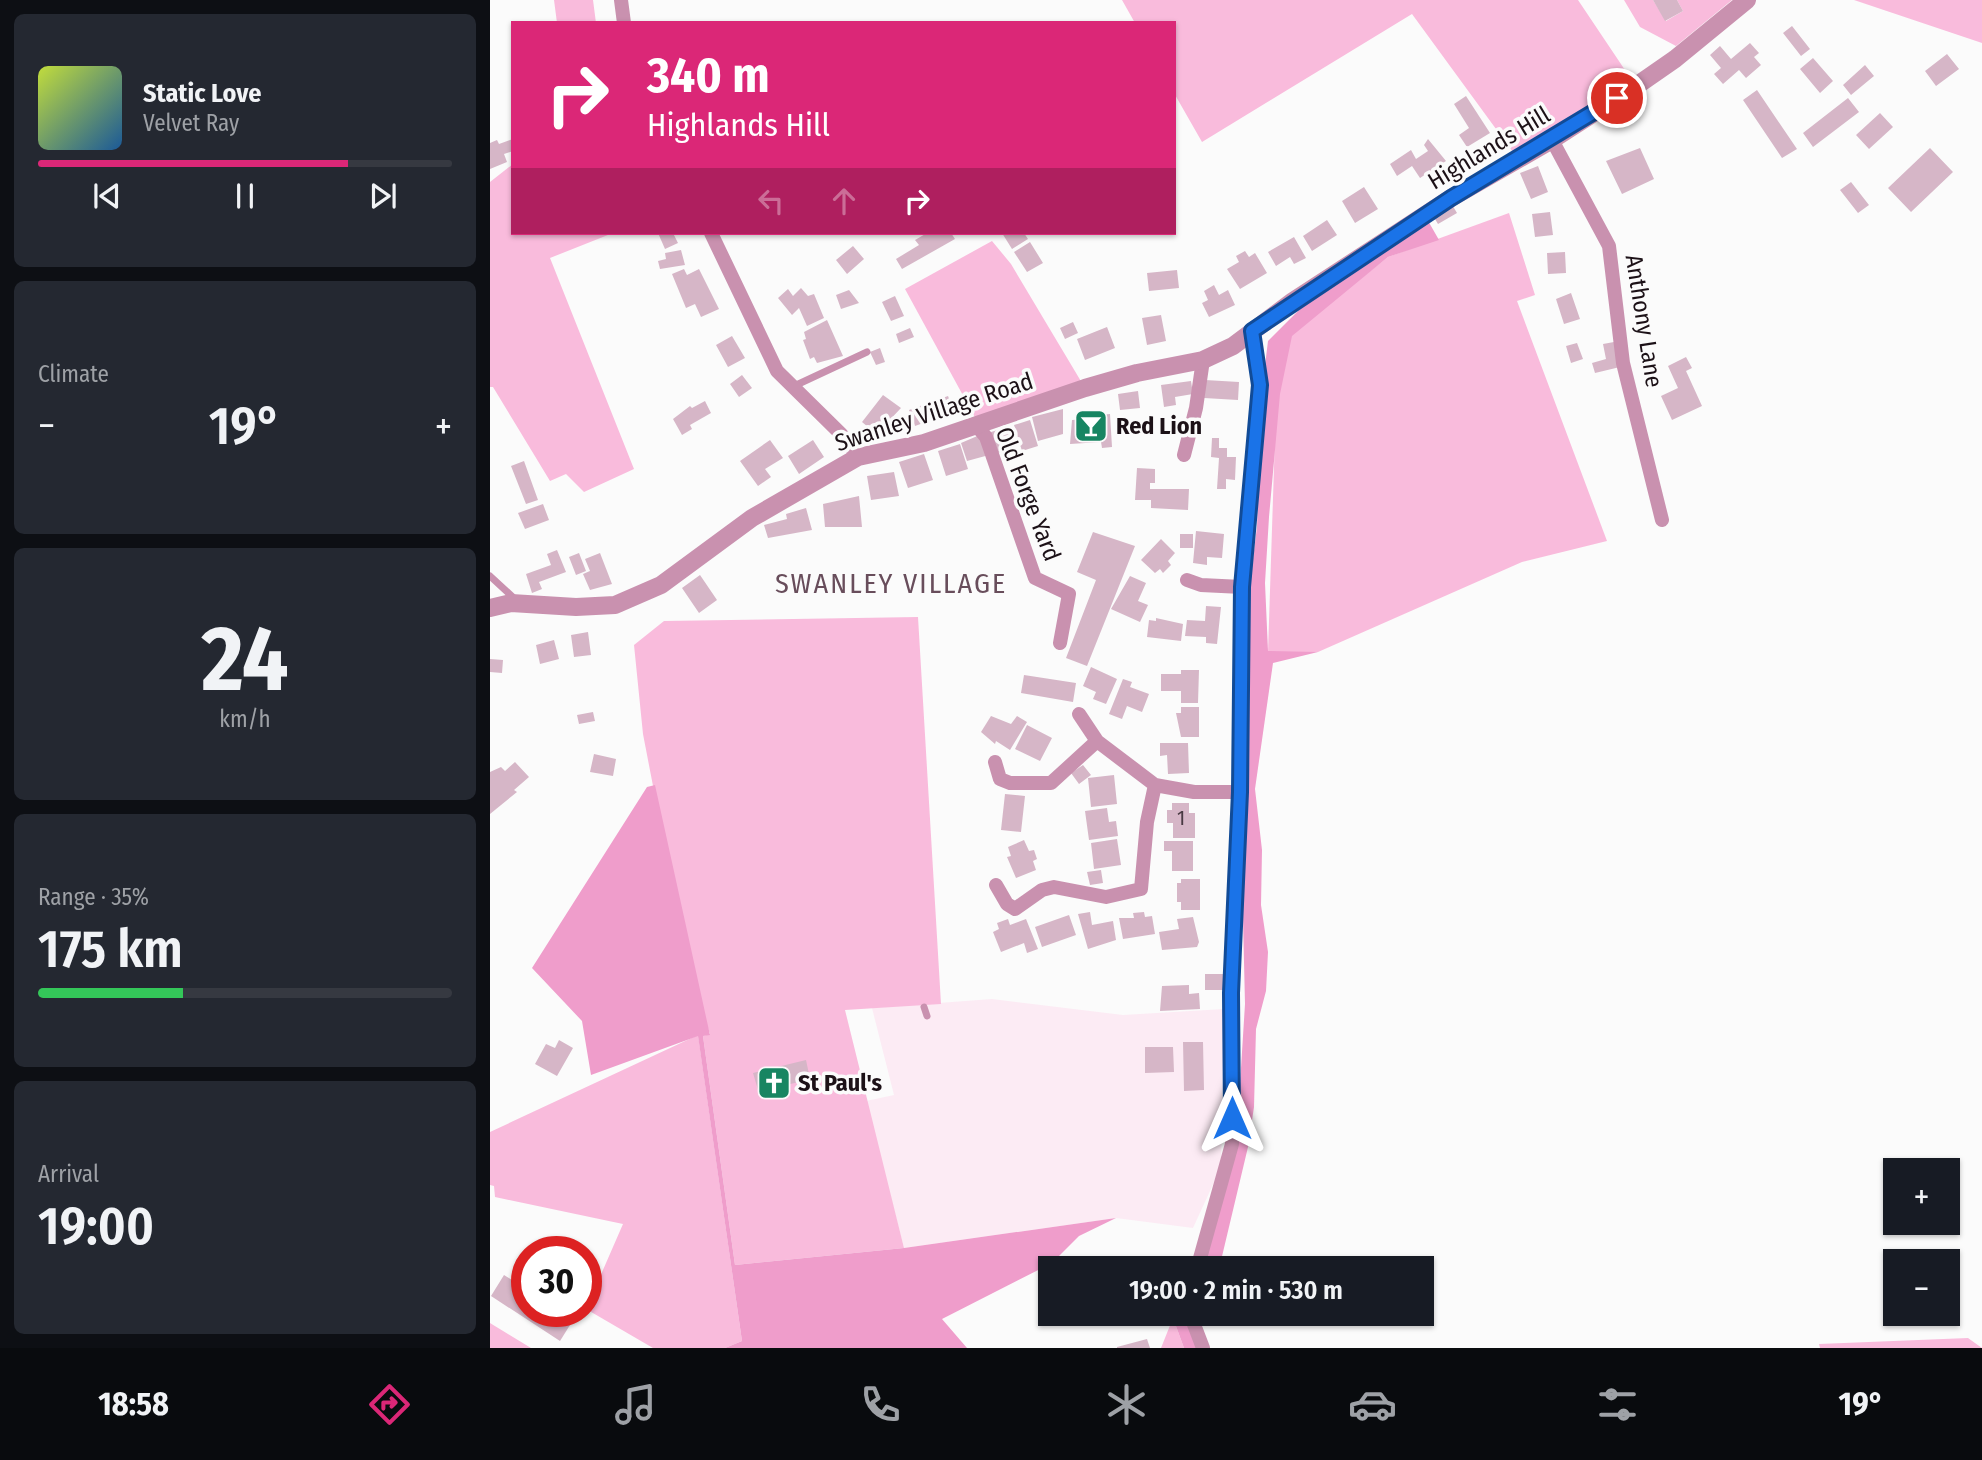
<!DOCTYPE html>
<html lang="en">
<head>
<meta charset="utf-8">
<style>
	:root { --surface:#171b24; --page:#242831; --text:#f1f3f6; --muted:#9ea1a6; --line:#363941; --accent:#db2777 }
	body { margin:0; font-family:"Fira Sans Condensed",sans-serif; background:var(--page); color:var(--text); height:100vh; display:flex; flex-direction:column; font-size:26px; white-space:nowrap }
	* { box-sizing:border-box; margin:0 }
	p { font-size:23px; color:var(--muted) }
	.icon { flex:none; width:38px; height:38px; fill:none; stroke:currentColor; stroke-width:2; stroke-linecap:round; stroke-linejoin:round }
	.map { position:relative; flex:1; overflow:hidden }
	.panel { display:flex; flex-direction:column; gap:14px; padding:14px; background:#0d0f14; width:490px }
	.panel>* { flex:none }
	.hud { position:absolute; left:21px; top:21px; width:665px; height:214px; border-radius:0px; box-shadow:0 2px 5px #0004; background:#db2777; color:#fff; overflow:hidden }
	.fabs { position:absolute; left:1393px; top:1158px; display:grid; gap:14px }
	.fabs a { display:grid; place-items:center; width:77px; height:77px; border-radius:0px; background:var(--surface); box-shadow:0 2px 5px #0004; font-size:35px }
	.speed { position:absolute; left:21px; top:1236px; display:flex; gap:14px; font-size:35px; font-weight:700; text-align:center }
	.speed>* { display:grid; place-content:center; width:91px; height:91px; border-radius:50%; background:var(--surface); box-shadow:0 2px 5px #0004; line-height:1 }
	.speed .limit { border:10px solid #d22; background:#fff; color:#111 }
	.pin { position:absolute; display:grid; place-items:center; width:60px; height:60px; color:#fff; margin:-30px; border:4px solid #fff; border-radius:50%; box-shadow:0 2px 7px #0007 }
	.me { position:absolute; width:77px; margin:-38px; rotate:0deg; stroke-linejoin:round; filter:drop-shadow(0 0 5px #0008) }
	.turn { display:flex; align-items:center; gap:24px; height:147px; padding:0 21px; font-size:32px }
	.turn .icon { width:91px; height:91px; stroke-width:2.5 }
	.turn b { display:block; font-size:49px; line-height:60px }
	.lanes { display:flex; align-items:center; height:66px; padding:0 21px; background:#0003; justify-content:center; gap:35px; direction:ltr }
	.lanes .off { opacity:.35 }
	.big { font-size:52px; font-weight:600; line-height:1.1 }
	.panel .card { flex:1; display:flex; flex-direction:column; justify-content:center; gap:10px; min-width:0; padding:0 24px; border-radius:10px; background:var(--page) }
	.panel .dial { align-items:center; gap:0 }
	.dial b { font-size:91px; line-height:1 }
	.song { display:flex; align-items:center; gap:21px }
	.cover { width:84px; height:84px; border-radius:10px; background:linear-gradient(135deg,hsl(70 70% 55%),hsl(210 70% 35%)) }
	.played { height:7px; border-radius:4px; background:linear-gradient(90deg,var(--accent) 75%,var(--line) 75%) }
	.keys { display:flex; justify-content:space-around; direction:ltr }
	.heat { display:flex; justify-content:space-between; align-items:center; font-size:38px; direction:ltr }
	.charge { height:10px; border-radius:5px; background:linear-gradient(90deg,#34c759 35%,var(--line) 0) }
	.trip { position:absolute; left:548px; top:1256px; width:396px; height:70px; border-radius:0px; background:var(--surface); box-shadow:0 2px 5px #0004; font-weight:600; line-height:70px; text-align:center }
	.tabs { display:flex; height:112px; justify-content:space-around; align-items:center; background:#090b0e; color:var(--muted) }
	.tabs .icon { width:49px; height:49px }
	.tabs .current { color:var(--accent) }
	.tabs b { font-size:32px; color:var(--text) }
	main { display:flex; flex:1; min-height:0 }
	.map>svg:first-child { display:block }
	.built { fill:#fcebf4 }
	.green { fill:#f9bbdc }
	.forest { fill:#ef9dcb }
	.building { fill:#d6b6c7 }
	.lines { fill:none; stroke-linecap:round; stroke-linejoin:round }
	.service { stroke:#c991af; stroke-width:7 }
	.minor { stroke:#c991af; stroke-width:14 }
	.tertiary { stroke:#c991af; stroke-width:18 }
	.route-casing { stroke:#114b97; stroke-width:18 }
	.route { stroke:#1a73e8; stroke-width:12 }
	.labels { text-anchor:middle; stroke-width:7; stroke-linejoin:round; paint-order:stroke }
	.number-label { font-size:21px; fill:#4a3a43 }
	.street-label { font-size:24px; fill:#1c1117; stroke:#fbfbfb }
	.poi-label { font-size:24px; font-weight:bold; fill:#1c1117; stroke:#fbfbfb; text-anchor:start }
	.quarter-label { font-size:28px; letter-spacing:2px; fill:#684d5b; stroke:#fbfbfb }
</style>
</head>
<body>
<main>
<section class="panel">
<div class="card">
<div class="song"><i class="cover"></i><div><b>Static Love</b><p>Velvet Ray</p></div></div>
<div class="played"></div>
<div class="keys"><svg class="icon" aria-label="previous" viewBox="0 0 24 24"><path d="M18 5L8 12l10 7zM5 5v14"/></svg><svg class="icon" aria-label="pause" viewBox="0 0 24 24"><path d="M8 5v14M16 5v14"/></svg><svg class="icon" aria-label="next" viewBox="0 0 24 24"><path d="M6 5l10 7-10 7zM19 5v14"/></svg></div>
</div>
<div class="card"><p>Climate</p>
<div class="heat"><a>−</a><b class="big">19°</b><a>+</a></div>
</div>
<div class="card dial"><b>24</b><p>km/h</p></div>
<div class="card"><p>Range · 35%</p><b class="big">175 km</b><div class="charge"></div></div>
<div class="card"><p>Arrival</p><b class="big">19:00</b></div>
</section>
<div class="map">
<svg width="1492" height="1348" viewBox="0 0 1492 1348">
	<rect width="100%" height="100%" fill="#fbfbfb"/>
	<!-- built -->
	<path class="built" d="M502 999 633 1015 734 1009 731 1167 703 1228 626 1218 414 1248 376 1101 404 1095 382 1008Z"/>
	<!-- green -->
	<path class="green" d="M64 0H103L106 23H67Z
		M632 0H1088L1141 79 1025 155 922 14 712 142 684 93V23H645Z
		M1134 0H1163L1176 21 1193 11 1187 0H1242L1186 46 1150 27Z
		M1364 0H1492V43Z
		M23 164V233H123L60 258 144 469 94 492 76 474 60 481 3 387H0V182Z
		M1019 213 1045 295 1027 301 1117 541 1032 562 828 652H778L788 344 898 257Z
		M502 241 521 264 595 388 488 423 415 289Z
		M428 617 451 1004 355 1010 414 1248 245 1265 213 1036 220 1034 199 973 153 734 144 645 174 621Z
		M208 1035 252 1341 235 1348H163L96 1309 133 1224 5 1197 4 1186 0 1185V1132Z
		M683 1318 694 1348H671Z
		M0 1323 41 1348H0Z
		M1478 1338 1492 1348H1330L1329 1344Z"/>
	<!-- forest -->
	<path class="forest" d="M937 219 949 240 898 257 802 336 790 394 779 517 775 583 778 651 828 652 783 663 765 789 772 850 771 905 778 952 776 991 766 1029 764 1107 758 1147 729 1269H703L746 1148 755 1004 750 792 758 598 767 527 772 390 778 341 817 302Z
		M165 785 220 1035 213 1036 245 1265 414 1248 626 1218 589 1236 562 1263 452 1319 477 1348H235L252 1341 208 1036 101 1075 92 1021 42 968 157 787Z
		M685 1314H700L713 1348H694L683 1318Z"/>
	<!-- building -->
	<path class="building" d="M1163 0H1187L1193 11 1175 21Z
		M1302 26 1320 49 1311 56 1293 33Z
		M1260 43 1269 53 1264 57 1271 65 1256 78 1249 70 1233 84 1224 74 1231 68 1220 55 1230 46 1241 59Z
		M1457 54 1469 69 1446 86 1435 71Z
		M1323 58 1343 81 1330 93 1310 69Z
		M1375 65 1384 76 1361 95 1353 85Z
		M1267 90 1307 149 1292 158 1253 100Z
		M976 96 1000 133 977 147 969 135 979 128 964 104Z
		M1358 98 1369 112 1323 147 1313 133Z
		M1390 113 1403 127 1379 149 1366 135Z
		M23 139V151L14 154 17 162 0 169V143L7 140 9 144Z
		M938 139 956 161 930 178 922 166 907 176 900 164 921 150 926 159 938 151 934 145Z
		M1150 148 1164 179 1132 194 1116 161Z
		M1440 148 1463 172 1421 212 1398 188Z
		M1048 166 1058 192 1041 199 1030 173Z
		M1361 182 1379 205 1368 213 1350 190Z
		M874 187 888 209 865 223 852 201Z
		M961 203 967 213 948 224 942 214Z
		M1060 212 1063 235 1045 237 1042 214Z
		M837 220 847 235 822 251 813 236Z
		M168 233H183L188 243 175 249Z
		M437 233H461L465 239 412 269 406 259 429 245 425 240Z
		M512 233H534L538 239 522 249Z
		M804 237 816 258 804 264 800 257 786 266 778 252Z
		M540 242 553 263 537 272 524 252Z
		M363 246 374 259 357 274 346 260Z
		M191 250 195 265 170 269 168 261 176 259 175 253Z
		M755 251 759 257 765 253 777 273 750 289 737 269 749 262 746 256Z
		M1075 252 1076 273 1058 274 1057 253Z
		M194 269 197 275 209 269 229 309 211 317 205 304 196 308 182 274Z
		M687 270 689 288 659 291 657 273Z
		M724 285 729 295 738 290 745 305 719 317 712 303 718 300 714 291Z
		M311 288 318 296 324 294 334 318 317 326 309 308 302 315 288 298 298 289 303 296Z
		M359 290 369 303 351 309 346 295Z
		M1081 293 1090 319 1074 324 1066 299Z
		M405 296 414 316 401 321 392 302Z
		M671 315 676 341 657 345 652 318Z
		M337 320 353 356 327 363 324 357 320 359 313 340 316 339 314 332Z
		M583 322 588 333 575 339 570 328Z
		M617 327 625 348 595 360 587 339Z
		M420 328 424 337 409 343 406 334Z
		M242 336 255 358 238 367 226 345Z
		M1124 342 1130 367 1105 373 1102 363 1116 359 1113 344Z
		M1087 343 1093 359 1081 363 1076 346Z
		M390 348 395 362 386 365 380 352Z
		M1196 357 1202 368 1196 371 1212 406 1182 420 1171 396 1188 388 1178 366Z
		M252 375 262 388 249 397 240 384Z
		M715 380 749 382 748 400 714 398Z
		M701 381 703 394 685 397 686 405 674 407 671 385Z
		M648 391 650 408 630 410 628 394Z
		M393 395 411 408 394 426 397 428 390 437 372 422Z
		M458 396 464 412 425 426 419 410Z
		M215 401 221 413 200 425 202 429 192 435 183 419 200 406 202 408Z
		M573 409V434L548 441 542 417Z
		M620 414 622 447 612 448 611 442 580 444 582 420 610 418 609 415Z
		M540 420 548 446 532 451 524 425Z
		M520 426 527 447 504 454 498 433Z
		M492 434 499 455 477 461 471 443Z
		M722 438H729V448H737V457H746L745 480 736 479V489H727L729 458 721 457Z
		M280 440 293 458 275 469 281 477 268 486 250 461Z
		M323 440 334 457 309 474 298 456Z
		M470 444 478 469 456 476 448 451Z
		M434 454 443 480 418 488 409 462Z
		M34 461 48 500 36 504 21 466Z
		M647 468 665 469V483H660V489H699L698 510 661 508V500H645Z
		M404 472 409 496 381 500 377 476Z
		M369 496 372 527H335L333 504Z
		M53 504 59 520 35 529 28 513Z
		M316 508 322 530 278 538 274 525 297 519 296 514Z
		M706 531 734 534 732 558 717 557V565L703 563Z
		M603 532 645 546 597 666 576 658 606 580 587 572Z
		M690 534H703V548H690Z
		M671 539 685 553 678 561 681 565 673 573 670 569 665 573 651 560Z
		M67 550 76 572 49 582 52 589 42 593 36 574 61 565 57 554Z
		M89 553 96 571 86 575 79 557Z
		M110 553 122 584 100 590 93 574 100 571 95 559Z
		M210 575 227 600 209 613 192 588Z
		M640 576 656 583 648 601 658 605 650 622 621 609Z
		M716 606 731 607 727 644 716 643V637L695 636 697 620 715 621Z
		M666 618 693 624 691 641 657 637 659 620 666 621Z
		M98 632 101 655 84 657 81 635Z
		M64 640 69 659 50 664 46 645Z
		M0 659 13 660 12 673 0 672Z
		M601 667 627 679 616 704 603 699 606 692 593 686Z
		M691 670H709L708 703H691V691H671V674H691Z
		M534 675 586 683 583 702 531 693Z
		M633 679 642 682 640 687 659 694 652 712 637 706 632 719 619 714Z
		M691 707H709V737H691L686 713H691Z
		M103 712 105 721 89 724 87 715Z
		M501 716 521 724 527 716 537 722 520 750 506 741 505 744 491 732Z
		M537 725 562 738 550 761 525 749Z
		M670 743H698L699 773 678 774 677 755 670 756Z
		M104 754 126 759 123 776 100 772Z
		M25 762 39 777 24 790 27 792 0 814V772L11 767 15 771Z
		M593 765 601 775 589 784 581 773Z
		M624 775 627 804 601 807 598 778Z
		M515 794 535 796 531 832 511 830Z
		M682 803H699V813H705V838H683V823H677V810H682Z
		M617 808 619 822 626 821 628 836 599 840 595 811Z
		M627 839 631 865 604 869 601 843Z
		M534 840 539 851 544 850 547 859 543 861 546 870 526 878 517 857 521 856 518 847Z
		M674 841H703V871H682V851H674Z
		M611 870 613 883 600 885 597 872Z
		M691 879H710V910H691V902H687V883H691Z
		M600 912 602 925 623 921 626 940 598 949 588 914Z
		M654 912 655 917 662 916 665 934 633 939 629 918H644L643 913Z
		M579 915 586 935 552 947 545 927Z
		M703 917 709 942 707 947 672 950 669 932 689 929 687 919Z
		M518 919 520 925 536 919 548 949 537 953 534 943 511 952 503 932 509 929 507 923Z
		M715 974H733V990H715Z
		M699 985V994L709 993 710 1009 670 1011 672 986Z
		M69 1040 83 1048 67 1076 45 1064 56 1044 65 1048Z
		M693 1042H713L714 1090 694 1091Z
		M655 1047H683L684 1072 655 1073Z
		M316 1060 320 1079 285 1088 287 1096 277 1099 274 1089 268 1090 263 1073Z
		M14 1275 27 1283 22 1291 37 1301V1311H70L67 1316 80 1325 70 1341 1 1296Z
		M657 1339 660 1348H627V1347Z"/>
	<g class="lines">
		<!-- service -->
		<path class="service" d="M302 387 377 352
			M0 576 26 600
			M434 1007 437 1016"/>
		<!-- minor -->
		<path class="minor" d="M131 0 134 23
			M1062 140 1119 246 1133 363 1172 520
			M221 233 287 371 351 434 368 457
			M485 424 496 437 545 578 579 594 570 643
			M694 455 706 408 713 360
			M697 580 711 585 752 587
			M589 714 607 741 665 785 704 792H750
			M505 762 510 779 520 783H561L607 741
			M506 885 517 904 525 909 552 890 564 887 616 897 651 889 657 822 665 785
			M707 1269 742 1144 741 993 750 792 752 587 770 385 762 332
			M700 1314 713 1348"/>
		<!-- tertiary -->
		<path class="tertiary" d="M0 608 21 603 86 607 125 605 171 585 262 518 368 457 434 443 595 388 647 373 713 360 743 346 803 301 961 198 1062 140 1149 84 1185 59 1257 0"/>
	</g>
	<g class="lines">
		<defs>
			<path id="route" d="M742 1118 741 993 750 792 752 587 770 385 762 331 961 198 1127 98"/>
		</defs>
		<!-- route casing -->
		<use href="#route" class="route-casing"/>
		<!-- route -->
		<use href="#route" class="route"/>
	</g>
	<!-- icons -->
	<defs>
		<symbol id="bar-square" viewBox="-11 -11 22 22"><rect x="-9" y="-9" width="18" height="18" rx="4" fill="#188562" stroke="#fbfbfb"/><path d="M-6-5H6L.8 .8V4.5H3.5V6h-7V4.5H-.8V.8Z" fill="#fff"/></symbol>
		<symbol id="church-square" viewBox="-11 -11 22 22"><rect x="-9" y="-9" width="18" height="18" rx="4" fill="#188562" stroke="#fbfbfb"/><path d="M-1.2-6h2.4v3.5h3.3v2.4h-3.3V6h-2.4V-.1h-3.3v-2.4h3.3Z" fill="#fff"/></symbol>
	</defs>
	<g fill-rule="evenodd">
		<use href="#bar-square" x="582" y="407" width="38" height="38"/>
		<use href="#church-square" x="265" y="1064" width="38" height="38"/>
	</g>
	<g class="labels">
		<!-- number labels -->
		<g class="number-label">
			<text x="691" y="825">1</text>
		</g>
		<!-- street labels -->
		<g class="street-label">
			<text transform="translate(999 148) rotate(-31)" y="8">Highlands Hill</text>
			<text transform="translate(1154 321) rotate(81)" y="8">Anthony Lane</text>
			<text transform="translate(444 412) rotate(-18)" y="8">Swanley Village Road</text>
			<text transform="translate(538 494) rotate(69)" y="8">Old Forge Yard</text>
		</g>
		<!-- poi labels -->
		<g class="poi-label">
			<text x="626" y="434">Red Lion</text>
			<text x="308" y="1091">St Paul's</text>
		</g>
		<!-- quarter labels -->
		<g class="quarter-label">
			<text x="401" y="593">SWANLEY VILLAGE</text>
		</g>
	</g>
</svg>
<div class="fabs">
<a>+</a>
<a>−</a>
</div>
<div class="speed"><div class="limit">30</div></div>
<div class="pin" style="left:1127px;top:98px;background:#d93025"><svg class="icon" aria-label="arrive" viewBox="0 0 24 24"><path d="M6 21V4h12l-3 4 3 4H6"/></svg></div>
<svg class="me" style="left:742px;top:1118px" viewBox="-20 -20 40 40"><path d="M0-17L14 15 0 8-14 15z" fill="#1a73e8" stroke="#fff" stroke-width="4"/></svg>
<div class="trip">19:00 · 2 min · 530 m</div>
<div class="hud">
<div class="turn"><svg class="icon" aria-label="right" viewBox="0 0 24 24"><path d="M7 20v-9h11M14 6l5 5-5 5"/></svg><div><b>340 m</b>Highlands Hill</div></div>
<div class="lanes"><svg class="icon off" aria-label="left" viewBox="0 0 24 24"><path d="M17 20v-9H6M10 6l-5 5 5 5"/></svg><svg class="icon off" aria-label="ahead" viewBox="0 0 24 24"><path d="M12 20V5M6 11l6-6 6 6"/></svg><svg class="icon" aria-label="right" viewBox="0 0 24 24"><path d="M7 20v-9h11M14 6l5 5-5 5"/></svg></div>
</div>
</div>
</main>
<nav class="tabs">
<b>18:58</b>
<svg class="icon current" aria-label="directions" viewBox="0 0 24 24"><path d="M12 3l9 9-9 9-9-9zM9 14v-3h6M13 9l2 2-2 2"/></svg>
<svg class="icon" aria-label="music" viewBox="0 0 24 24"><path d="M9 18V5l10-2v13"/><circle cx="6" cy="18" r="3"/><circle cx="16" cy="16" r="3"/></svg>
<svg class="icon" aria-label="phone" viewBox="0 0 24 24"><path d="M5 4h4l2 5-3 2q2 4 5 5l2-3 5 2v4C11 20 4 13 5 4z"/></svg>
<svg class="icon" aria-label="climate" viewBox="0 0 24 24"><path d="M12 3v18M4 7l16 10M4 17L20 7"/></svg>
<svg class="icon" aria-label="car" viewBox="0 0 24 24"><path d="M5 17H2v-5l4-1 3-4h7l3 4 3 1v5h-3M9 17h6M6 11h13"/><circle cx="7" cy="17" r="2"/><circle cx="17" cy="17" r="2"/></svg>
<svg class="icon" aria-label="filters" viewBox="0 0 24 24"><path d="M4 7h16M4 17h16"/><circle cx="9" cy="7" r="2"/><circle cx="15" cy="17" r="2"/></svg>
<b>19°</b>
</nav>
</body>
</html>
